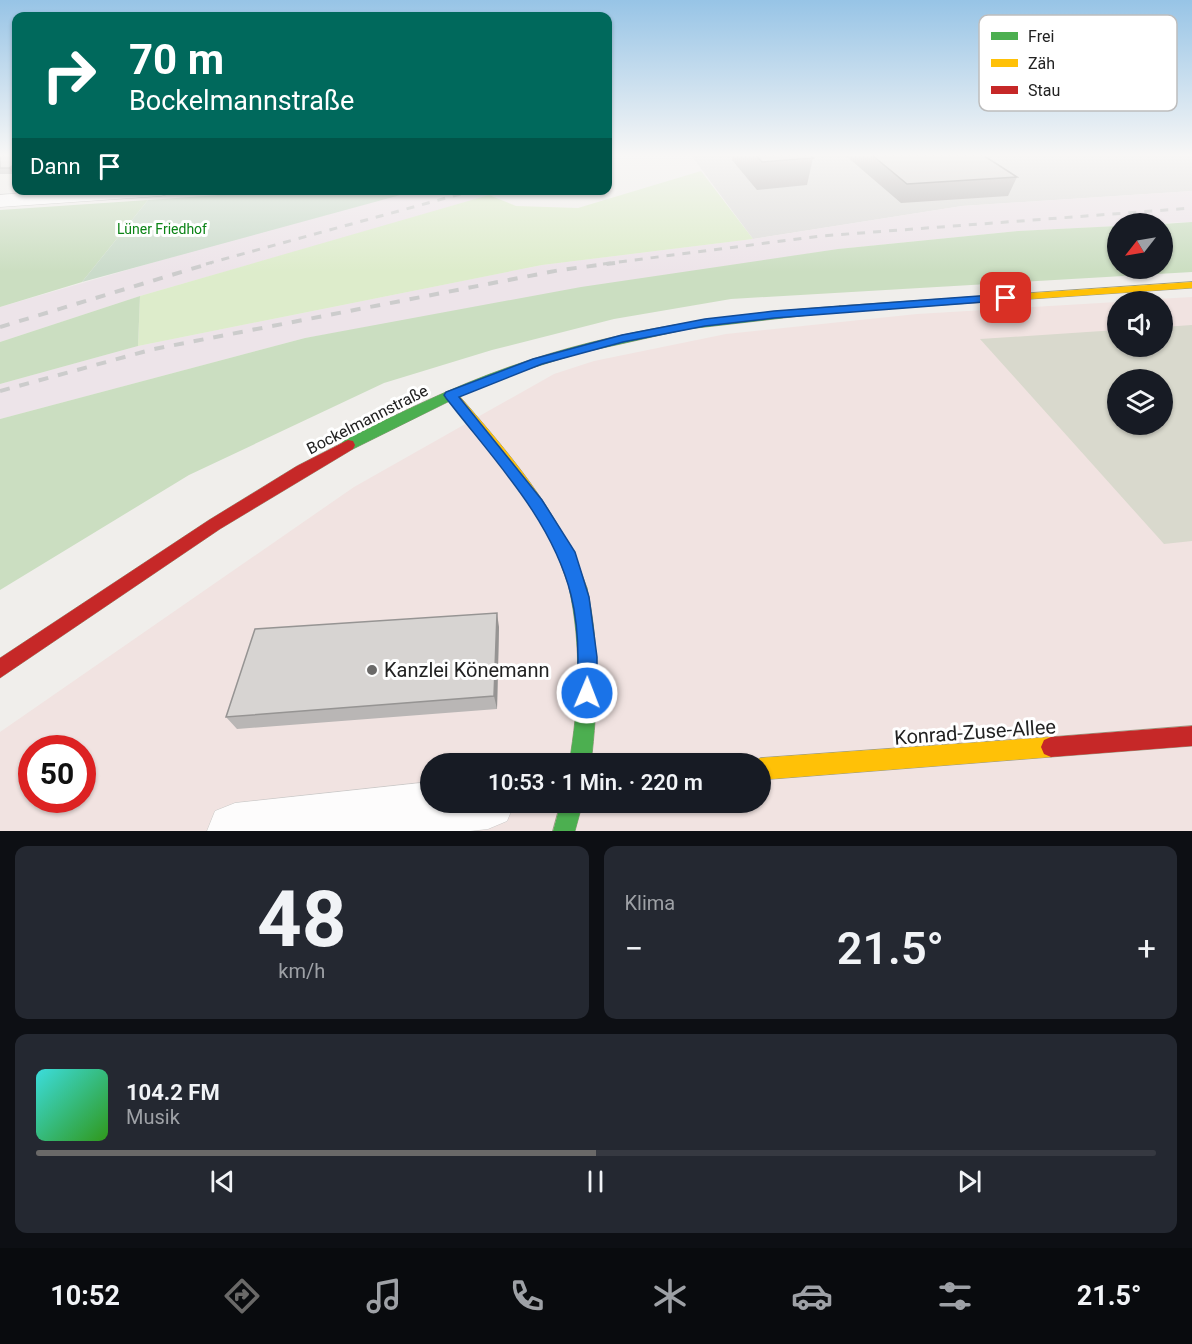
<!DOCTYPE html>
<html lang="de">
<head>
<meta charset="utf-8">
<style>
	:root { --surface:#171b24; --page:#242831; --text:#f1f3f6; --muted:#9ea1a6; --line:#363941; --accent:#6a6968 }
	body { margin:0; font-family:Roboto,sans-serif; background:var(--page); color:var(--text); height:100vh; display:flex; flex-direction:column; font-size:22px; white-space:nowrap }
	* { box-sizing:border-box; margin:0 }
	p { font-size:20px; color:var(--muted) }
	.icon { flex:none; width:33px; height:33px; fill:none; stroke:currentColor; stroke-width:2; stroke-linecap:round; stroke-linejoin:round }
	.map { position:relative; height:831px; overflow:hidden }
	.sheet { display:flex; flex-direction:column; gap:15px; padding:15px; background:#0d0f14; flex:1 }
	.sheet>* { flex:none }
	.guide { position:absolute; left:12px; top:12px; width:600px; height:183px; border-radius:12px; box-shadow:0 2px 4px #0004; background:#00695c; color:#fff; overflow:hidden }
	.needle { width:39px; rotate:239deg }
	.tools { position:absolute; left:1107px; top:213px; display:grid; gap:12px }
	.tools a { display:grid; place-items:center; width:66px; height:66px; border-radius:50%; background:var(--surface); box-shadow:0 2px 4px #0004; font-size:30px }
	.speed { position:absolute; left:18px; top:735px; display:flex; gap:12px; font-size:30px; font-weight:700; text-align:center }
	.speed>* { display:grid; place-content:center; width:78px; height:78px; border-radius:50%; background:var(--surface); box-shadow:0 2px 4px #0004; line-height:1 }
	.speed .limit { border:9px solid #d22; background:#fff; color:#111 }
	.pin { position:absolute; display:grid; place-items:center; width:51px; height:51px; color:#fff; margin:-26px; border-radius:12px; box-shadow:0 3px 9px #0006 }
	.me { position:absolute; width:66px; margin:-33px; rotate:1deg; stroke-linejoin:round; filter:drop-shadow(0 0 4px #0008) }
	.turn { display:flex; align-items:center; gap:21px; height:126px; padding:0 18px; font-size:27px }
	.turn .icon { width:78px; height:78px; stroke-width:2.5 }
	.turn b { display:block; font-size:42px; line-height:51px }
	.then { display:flex; align-items:center; height:57px; padding:0 18px; background:#0003; gap:12px; font-size:22px }
	.big { font-size:45px; font-weight:600; line-height:1.1 }
	.sheet .tile { flex:1; display:flex; flex-direction:column; justify-content:center; gap:9px; min-width:0; padding:0 21px; border-radius:12px; background:var(--page) }
	.sheet .dial { align-items:center; gap:0 }
	.dial b { font-size:78px; line-height:1 }
	.song { display:flex; align-items:center; gap:18px }
	.cover { width:72px; height:72px; border-radius:9px; background:linear-gradient(135deg,hsl(180 70% 55%),hsl(110 70% 35%)) }
	.played { height:6px; border-radius:3px; background:linear-gradient(90deg,var(--accent) 50%,var(--line) 50%) }
	.keys { display:flex; justify-content:space-around; direction:ltr }
	.heat { display:flex; justify-content:space-between; align-items:center; font-size:33px; direction:ltr }
	.sheet .tiles { flex:1; display:grid; gap:15px; grid-template-columns:1fr 1fr }
	.tile:last-child { grid-column:span 2 }
	.trip { position:absolute; left:420px; top:753px; width:351px; height:60px; border-radius:30px; background:var(--surface); box-shadow:0 2px 4px #0004; font-weight:600; line-height:60px; text-align:center }
	.dock { display:flex; height:96px; justify-content:space-around; align-items:center; background:#090b0e; color:var(--muted) }
	.dock .icon { width:42px; height:42px }
	.dock .on { color:var(--accent) }
	.dock b { font-size:27px; color:var(--text) }
	.map>svg:first-child { display:block }
	.residential { fill:#dfdedc }
	.commercial { fill:#f1e3e1; fill-rule:evenodd }
	.industrial { fill:#ede4e9 }
	.construction { fill:#d9d9cd; fill-rule:evenodd }
	.grass { fill:#ddeccb }
	.forest { fill:#cbdec1 }
	.cemetery { fill:#cadbca }
	.lines { fill:none; stroke-linecap:round; stroke-linejoin:round }
	.street-casing { stroke:#c9c8c7; stroke-width:1 }
	.fast-casing { stroke:#999a82; stroke-width:1 }
	.slow-casing { stroke:#999a82; stroke-width:1 }
	.jam-casing { stroke:#999a82; stroke-width:1 }
	.street { fill:#fdfcfc; fill-rule:evenodd }
	.fast { fill:#4caf50; fill-rule:evenodd }
	.slow { fill:#ffc107; fill-rule:evenodd }
	.jam { fill:#c62828; fill-rule:evenodd }
	.rail-far1 { stroke:#ccc; stroke-width:3; stroke-dasharray:8 8; stroke-linecap:butt }
	.rail { stroke:#ccc; stroke-width:4; stroke-dasharray:10 10; stroke-linecap:butt }
	.wall { fill:#b9b6b5 }
	.shaded-wall { fill:#969493 }
	.building { fill:#d7d4d2; stroke:#969493; stroke-width:1.5 }
	.route { fill:#1a73e8; stroke:#114b97; stroke-width:1.5 }
	.poi-dot { fill:#6a6968; stroke:#fff; stroke-width:2 }
	.labels { text-anchor:middle; stroke-width:6; stroke-linejoin:round; paint-order:stroke }
	.far-park-label { font-size:14px; fill:#0c8416; stroke:#fff }
	.street-label { font-size:16px; fill:#222; stroke:#fff }
	.near-poi-label { font-size:20px; fill:#222; stroke:#fff; text-anchor:start }
	.near-street-label { font-size:20px; fill:#222; stroke:#fff }
	.key { fill:#fff; stroke:#bdbdbd; stroke-width:1.5 }
	.key-label { font-size:16px; fill:#222 }
</style>
</head>
<body>
<div class="map">
<svg width="1192" height="831" viewBox="0 0 1192 831">
	<rect width="100%" height="100%" fill="#f0eeeb"/>
	<!-- residential -->
	<path class="residential" d="M691 155H1192V191L962 206 753 239Z"/>
	<!-- commercial -->
	<path class="commercial" d="M1192 297V831H0V732L354 487 554 374 594 361 726 334 917 314 1117 302 1118 346H1162V302L1121 301ZM1118 380H1162V424H1118ZM32 748H82V800H32ZM430 764H760V802H430Z"/>
	<!-- industrial -->
	<path class="industrial" d="M415 191H507L140 296 0 342V307L258 232Z
		M1192 191V222L1118 224 1117 226 1018 231 838 249 305 338 0 419V384L138 346 542 265 753 239 962 206Z"/>
	<!-- construction -->
	<path class="construction" d="M1192 325V541L1164 544 980 339 1117 330 1118 346H1162L1163 327ZM1118 380H1162V424H1118Z"/>
	<!-- grass -->
	<path class="grass" d="M701 171 753 239 542 265 138 346 140 296 489 195 516 206 578 208Z"/>
	<!-- forest -->
	<path class="forest" d="M148 200 82 282 0 307V210Z
		M1192 222V272L731 299 614 319 492 350 384 383 189 475 0 590V419L305 338 581 287 838 249 1018 231 1117 226 1118 268H1162L1163 224Z
		M140 296 138 346 0 384V342Z"/>
	<!-- cemetery -->
	<path class="cemetery" d="M275 191H415L82 282 148 200Z"/>
	<g class="lines">
		<defs>
			<path id="street" d="M60 190H171L168 194 161 196 0 207V195Z
				M430 782V802H515L507 821 488 829 470 831H207L215 811 235 803Z"/>
			<path id="fast" d="M840 306 846 309 844 311 688 329 580 353 519 372 470 391 353 449H343L341 445 343 441C397 414 452 387 509 367 616 329 728 314 840 306Z
				M578 580 584 583 587 588C600 647 598 704 591 764H569C579 704 582 647 569 588L572 583Z
				M561 802H583L575 831H553Z"/>
			<path id="slow" d="M1192 282V288L840 312 834 309 840 306Z
				M451 391 456 392C508 452 560 511 587 588L584 593 578 596 572 593C564 576 560 558 551 541 525 488 484 443 446 398L444 395 446 392Z
				M1051 737 1058 740 1061 747 1058 754 1051 757 760 780V764H752L760 758Z"/>
			<path id="jam" d="M348 440 353 441 355 445 353 449 220 529 0 678V658L209 520 297 466Z
				M1192 726V746L1051 757 1044 754 1041 747 1044 740 1051 737Z"/>
		</defs>
		<!-- street casing -->
		<use href="#street" class="street-casing"/>
		<!-- fast casing -->
		<use href="#fast" class="fast-casing"/>
		<!-- slow casing -->
		<use href="#slow" class="slow-casing"/>
		<!-- jam casing -->
		<use href="#jam" class="jam-casing"/>
		<!-- street -->
		<use href="#street" class="street"/>
		<!-- fast -->
		<use href="#fast" class="fast"/>
		<!-- slow -->
		<use href="#slow" class="slow"/>
		<!-- jam -->
		<use href="#jam" class="jam"/>
		<!-- rail-far1 -->
		<path class="rail-far1" d="M206 264 475 190
			M603 264 821 236 1192 208"/>
		<!-- rail -->
		<path class="rail" d="M0 327 211 263
			M0 391 154 349 560 270 615 263"/>
	</g>
	<!-- wall -->
	<path class="wall" d="M0 155H16V172L13 174H0Z
		M732 155H810L813 158 807 185 757 190 732 160Z
		M845 155H983L1017 177 1008 196 901 203Z
		M499 627 497 709 237 729 226 717Z"/>
	<!-- shaded-wall -->
	<path class="shaded-wall" d="M16 163V172L13 174 9 168Z
		M497 613 499 627 497 709 494 696Z"/>
	<!-- building -->
	<path class="building" d="M0 155H16V163L9 168H0Z
		M756 155H810L813 158 762 162Z
		M872 155H983L1017 177 907 184Z
		M497 613 494 696 226 717 255 629Z"/>
	<!-- sky -->
	<linearGradient id="sky" x2="0" y2="1"><stop stop-color="#97c4e6"/><stop offset="0.57" stop-color="#f8f7f6"/><stop offset="1" stop-color="#f8f7f6" stop-opacity="0"/></linearGradient>
	<rect width="1192" height="272" fill="url(#sky)"/>
	<!-- route -->
	<path class="route" d="M1006 294 1012 298 1010 300 774 318 705 326 623 342 542 364 459 397 542 500 575 552 589 597 597 657V693L594 700 587 703 580 700C575 688 578 673 578 659 578 639 576 615 571 595 552 519 493 459 446 398L444 395 446 392 533 359 622 335 705 319 774 311Z"/>
	<!-- markers -->
	<circle class="poi-dot" cx="372" cy="670" r="6"/>
	<g class="labels">
		<!-- far-park labels -->
		<g class="far-park-label">
			<text x="162" y="234">Lüner Friedhof</text>
		</g>
		<!-- street labels -->
		<g class="street-label">
			<text transform="translate(367 419) rotate(-27)" y="6">Bockelmannstraße</text>
		</g>
		<!-- near-poi labels -->
		<g class="near-poi-label">
			<text x="384" y="677">Kanzlei Könemann</text>
		</g>
		<!-- near-street labels -->
		<g class="near-street-label">
			<text transform="translate(975 732) rotate(-4)" y="7">Konrad-Zuse-Allee</text>
		</g>
	</g>
	<!-- legend -->
	<rect x="979" y="15" width="198" height="96" rx="9" class="key"/>
	<rect x="991" y="32" width="27" height="8" fill="#4caf50"/>
	<rect x="991" y="59" width="27" height="8" fill="#ffc107"/>
	<rect x="991" y="86" width="27" height="8" fill="#c62828"/>
	<g class="key-label">
		<text x="1028" y="42">Frei</text>
		<text x="1028" y="69">Zäh</text>
		<text x="1028" y="96">Stau</text>
	</g>
</svg>
<div class="tools">
<a><svg class="needle" viewBox="-14 -14 28 28"><path d="M0-13l5 13h-10z" fill="#e53935"/><path d="M0 13l5-13h-10z" fill="#9ea1a6"/></svg></a>
<a><svg class="icon" aria-label="sound" viewBox="0 0 24 24"><path d="M4 9h4l5-4v14l-5-4H4zM17 9q2 3 0 6"/></svg></a>
<a><svg class="icon" aria-label="layers" viewBox="0 0 24 24"><path d="M12 4l9 5-9 5-9-5zM3 14l9 5 9-5"/></svg></a>
</div>
<div class="speed"><div class="limit">50</div></div>
<div class="pin" style="left:1006px;top:298px;background:#d93025"><svg class="icon" aria-label="arrive" viewBox="0 0 24 24"><path d="M6 21V4h12l-3 4 3 4H6"/></svg></div>
<svg class="me" style="left:587px;top:693px" viewBox="-20 -20 40 40"><circle r="17" fill="#1a73e8" stroke="#fff" stroke-width="3"/><path d="M0-11L8 9 0 5-8 9z" fill="#fff"/></svg>
<div class="trip">10:53 · 1 Min. · 220 m</div>
<div class="guide">
<div class="turn"><svg class="icon" aria-label="right" viewBox="0 0 24 24"><path d="M7 20v-9h11M14 6l5 5-5 5"/></svg><div><b>70 m</b>Bockelmannstraße</div></div>
<div class="then">Dann<svg class="icon" aria-label="arrive" viewBox="0 0 24 24"><path d="M6 21V4h12l-3 4 3 4H6"/></svg></div>
</div>
</div>
<section class="sheet">
<div class="tiles">
<div class="tile dial"><b>48</b><p>km/h</p></div>
<div class="tile"><p>Klima</p>
<div class="heat"><a>−</a><b class="big">21.5°</b><a>+</a></div>
</div>
<div class="tile">
<div class="song"><i class="cover"></i><div><b>104.2 FM</b><p>Musik</p></div></div>
<div class="played"></div>
<div class="keys"><svg class="icon" aria-label="previous" viewBox="0 0 24 24"><path d="M18 5L8 12l10 7zM5 5v14"/></svg><svg class="icon" aria-label="pause" viewBox="0 0 24 24"><path d="M8 5v14M16 5v14"/></svg><svg class="icon" aria-label="next" viewBox="0 0 24 24"><path d="M6 5l10 7-10 7zM19 5v14"/></svg></div>
</div>
</div>
</section>
<nav class="dock">
<b>10:52</b>
<svg class="icon on" aria-label="directions" viewBox="0 0 24 24"><path d="M12 3l9 9-9 9-9-9zM9 14v-3h6M13 9l2 2-2 2"/></svg>
<svg class="icon" aria-label="music" viewBox="0 0 24 24"><path d="M9 18V5l10-2v13"/><circle cx="6" cy="18" r="3"/><circle cx="16" cy="16" r="3"/></svg>
<svg class="icon" aria-label="phone" viewBox="0 0 24 24"><path d="M5 4h4l2 5-3 2q2 4 5 5l2-3 5 2v4C11 20 4 13 5 4z"/></svg>
<svg class="icon" aria-label="climate" viewBox="0 0 24 24"><path d="M12 3v18M4 7l16 10M4 17L20 7"/></svg>
<svg class="icon" aria-label="car" viewBox="0 0 24 24"><path d="M5 17H2v-5l4-1 3-4h7l3 4 3 1v5h-3M9 17h6M6 11h13"/><circle cx="7" cy="17" r="2"/><circle cx="17" cy="17" r="2"/></svg>
<svg class="icon" aria-label="filters" viewBox="0 0 24 24"><path d="M4 7h16M4 17h16"/><circle cx="9" cy="7" r="2"/><circle cx="15" cy="17" r="2"/></svg>
<b>21.5°</b>
</nav>
</body>
</html>
